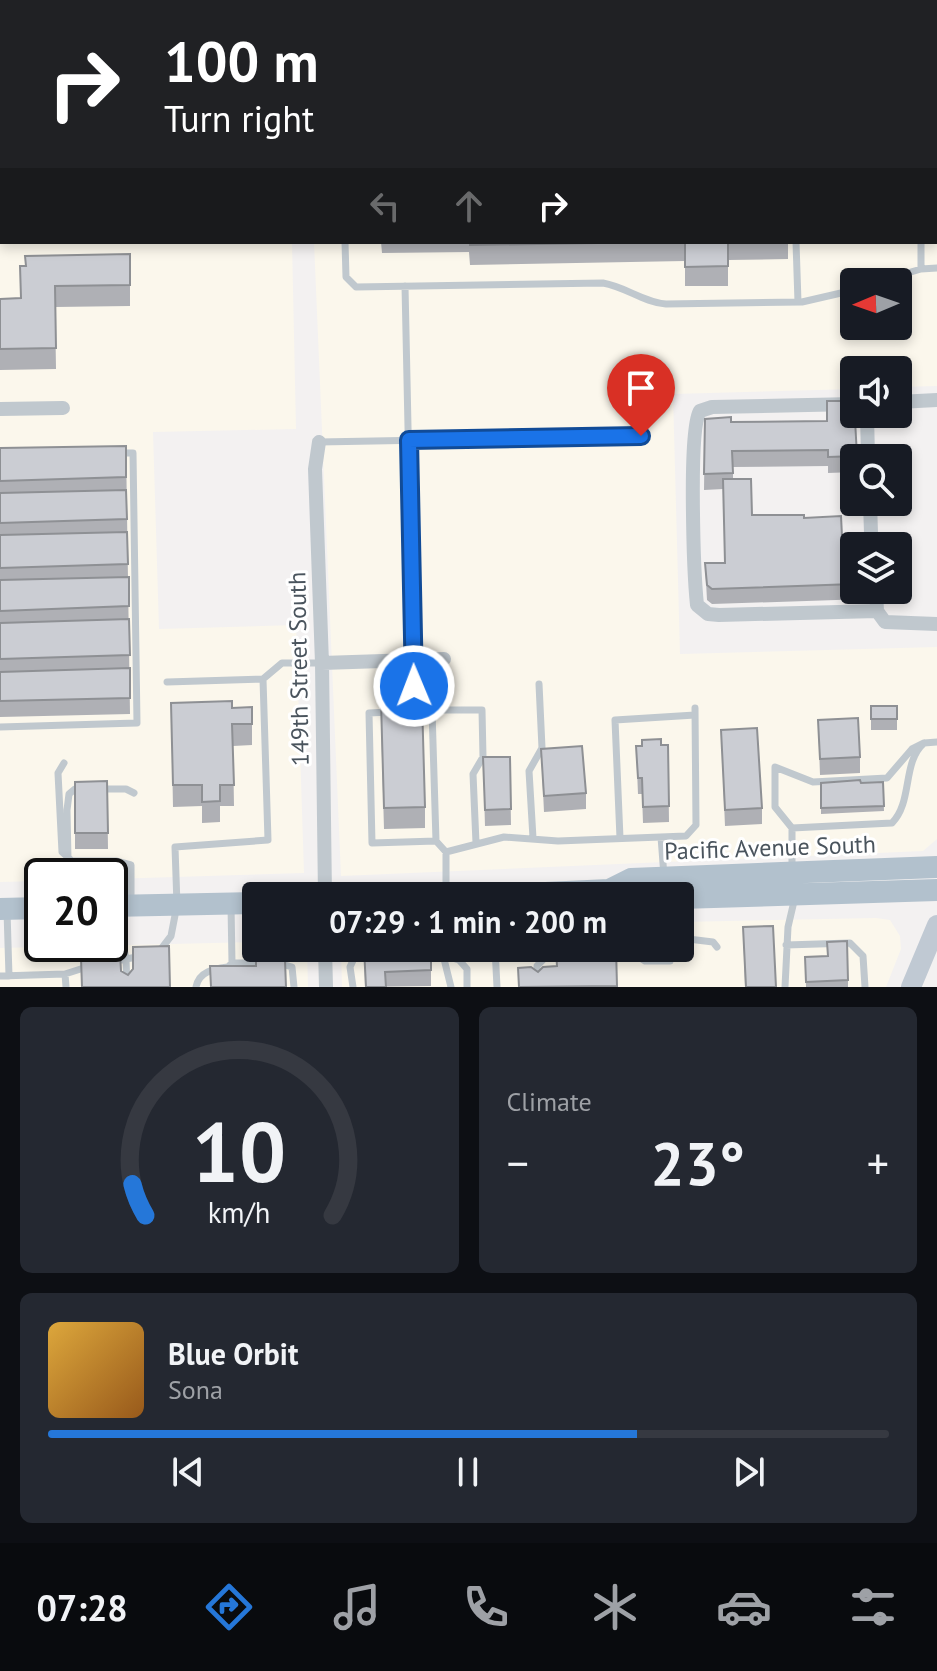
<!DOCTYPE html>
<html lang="en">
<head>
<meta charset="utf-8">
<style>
	:root { --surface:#171b24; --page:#242831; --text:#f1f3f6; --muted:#9ea1a6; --line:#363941; --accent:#2577d9 }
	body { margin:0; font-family:"PT Sans",sans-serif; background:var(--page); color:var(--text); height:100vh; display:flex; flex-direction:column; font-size:30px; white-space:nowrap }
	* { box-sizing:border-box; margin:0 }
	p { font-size:26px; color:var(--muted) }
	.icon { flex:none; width:44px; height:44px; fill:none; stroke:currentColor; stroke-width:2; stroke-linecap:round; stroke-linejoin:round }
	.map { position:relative; height:987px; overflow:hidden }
	.sheet { display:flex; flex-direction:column; gap:20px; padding:20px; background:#0d0f14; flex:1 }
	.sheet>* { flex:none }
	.banner { position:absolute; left:0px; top:0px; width:938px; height:244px; box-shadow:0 4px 12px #0003; background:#202124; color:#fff; overflow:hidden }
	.needle { width:52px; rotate:268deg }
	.buttons { position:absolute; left:840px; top:268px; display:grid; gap:16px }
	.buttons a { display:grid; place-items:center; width:72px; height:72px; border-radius:8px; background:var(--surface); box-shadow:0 4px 12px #0003; font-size:40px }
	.speed { position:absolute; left:24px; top:858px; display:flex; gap:16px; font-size:40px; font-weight:700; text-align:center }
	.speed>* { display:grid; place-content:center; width:104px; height:104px; border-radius:50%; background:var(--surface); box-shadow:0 4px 12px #0003; line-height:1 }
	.speed .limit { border:4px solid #111; border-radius:12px; background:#fff; color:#111 }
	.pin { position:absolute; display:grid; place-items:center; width:68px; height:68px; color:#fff; margin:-82px -34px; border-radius:50% 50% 50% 0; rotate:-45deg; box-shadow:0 0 8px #0007 }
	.pin .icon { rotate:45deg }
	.me { position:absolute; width:88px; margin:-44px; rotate:359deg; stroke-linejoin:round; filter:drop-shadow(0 0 6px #0008) }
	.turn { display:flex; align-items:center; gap:28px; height:168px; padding:0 32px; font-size:36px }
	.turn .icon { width:104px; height:104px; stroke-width:2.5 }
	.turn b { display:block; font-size:56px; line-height:68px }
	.lanes { display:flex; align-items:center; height:76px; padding:0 32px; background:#0003; justify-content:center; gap:40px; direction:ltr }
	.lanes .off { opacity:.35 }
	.big { font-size:60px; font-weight:800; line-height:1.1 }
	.sheet .widget { flex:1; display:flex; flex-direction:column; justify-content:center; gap:12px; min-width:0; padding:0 28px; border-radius:12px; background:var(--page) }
	.sheet .dial { align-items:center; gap:0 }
	.dial svg { height:208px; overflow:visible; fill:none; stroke:var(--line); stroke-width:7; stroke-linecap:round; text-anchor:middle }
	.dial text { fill:var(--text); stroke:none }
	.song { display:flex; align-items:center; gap:24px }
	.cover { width:96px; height:96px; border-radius:12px; background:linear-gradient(135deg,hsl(40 70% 55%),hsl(30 70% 35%)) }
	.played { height:8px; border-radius:4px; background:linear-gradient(90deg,var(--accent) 70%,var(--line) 70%) }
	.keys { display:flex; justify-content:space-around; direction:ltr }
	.heat { display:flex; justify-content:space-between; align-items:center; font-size:44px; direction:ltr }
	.sheet .tiles { flex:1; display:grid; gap:20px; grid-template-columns:1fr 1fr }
	.widget:last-child { grid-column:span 2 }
	.trip { position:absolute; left:242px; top:882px; width:452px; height:80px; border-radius:8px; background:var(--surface); box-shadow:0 4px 12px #0003; font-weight:800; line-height:80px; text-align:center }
	.tabs { display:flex; height:128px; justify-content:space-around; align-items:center; background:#090b0e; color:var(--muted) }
	.tabs .icon { width:56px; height:56px }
	.tabs .on { color:var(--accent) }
	.tabs b { font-size:36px; color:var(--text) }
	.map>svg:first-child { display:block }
	.commercial { fill:#fbf7ec; fill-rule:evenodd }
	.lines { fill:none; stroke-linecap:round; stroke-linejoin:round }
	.service { stroke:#c0c8ce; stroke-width:7 }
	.minor { stroke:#c0c8ce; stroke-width:14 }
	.secondary { stroke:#c0c9d3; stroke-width:20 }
	.primary { stroke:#b2c1cd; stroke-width:22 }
	.wall { fill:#afb0b5 }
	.building { fill:#cbcdd3; stroke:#8e9094; stroke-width:2 }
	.route-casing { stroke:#114b97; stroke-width:20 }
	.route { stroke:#1a73e8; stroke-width:14 }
	.labels { text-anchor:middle; stroke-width:6; stroke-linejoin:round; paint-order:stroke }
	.street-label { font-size:24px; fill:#4a545d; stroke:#fff }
</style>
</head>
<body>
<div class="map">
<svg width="937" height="987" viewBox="0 0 937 987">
	<rect width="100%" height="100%" fill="#f3f1f1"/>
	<!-- commercial -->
	<path class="commercial" d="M304 0H937V386L898 387V370H854V389L673 394 680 654 937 647V839L923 851 341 876 314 242H936V2ZM854 282H898V326H854Z
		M0 42H2V242H292L296 429 153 432 159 629 296 625 304 873 110 879V876H42V881L0 882Z
		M876 918 890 920 900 936 901 949 886 987H342L341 948H680V922Z
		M256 942V948H307L308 987H0V948Z"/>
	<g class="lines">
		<!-- service -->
		<path class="service" d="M936 89H937
			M345 242 346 277 356 287 603 283C626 287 643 302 666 304L802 302 854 290
			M796 242 798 302
			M921 242V269
			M877 282 921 269 937 268
			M405 286 414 708
			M319 442 641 436
			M263 679 282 663H322
			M432 710H482L483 757 473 774 476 843
			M414 711 432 710 436 841
			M389 712 369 713 372 843 436 841 446 852V896
			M0 727 137 723 133 453H118
			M64 763 58 773 62 852 72 861H116L131 865V904
			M101 789H126L134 793
			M792 828 892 823C913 802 902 762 924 743L937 742
			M661 837 664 876
			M533 838 529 771 542 748 539 684
			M620 838 615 720 695 715
			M446 852 504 837 558 841 686 836 696 825 695 708
			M68 859 67 810 69 794 75 789H81
			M792 871V828L775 807V767L813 782 887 778 912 749 924 743
			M116 909 126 959 122 960
			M7 911 9 976
			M680 938 713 942 717 947
			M786 945 850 943 863 956 865 987
			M495 948 497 987
			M625 948 645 961H670L666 948
			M421 949 459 960 467 969V987
			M158 953 171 936 177 905 175 847 268 840 263 679 167 682
			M443 955 451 987
			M232 963H262
			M278 963 292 967 294 987
			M65 974 90 966
			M0 976 65 974 66 987
			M127 987 126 959 142 956
			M196 987C199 971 214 969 228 967L232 963 231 905
			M353 987 350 967 355 956 373 952
			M537 987V966L554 948
			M785 987 788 927 795 897"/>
		<!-- minor -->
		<path class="minor" d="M898 402 937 400
			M854 404 712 407 700 411C688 429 694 576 697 605L708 614 719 615 877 611
			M0 409 63 408
			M867 414 868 458
			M319 442 315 469 322 663 325 896
			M870 502 871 533 874 546
			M876 590 877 611 885 622 937 624
			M322 663 444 659
			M325 948 326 987"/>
		<!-- secondary -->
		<path class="secondary" d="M911 987 937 925"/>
		<!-- primary -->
		<path class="primary" d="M482 896 609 890 631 879 937 867
			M680 898 937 890
			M110 906 256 903
			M0 909 42 908"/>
	</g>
	<!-- wall -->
	<path class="wall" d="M381 242H788V259L728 260V286H685V261L470 265 469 252 382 253Z
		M130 254V306L55 307 56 369 0 370V299L21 298Z
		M855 414 857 458H854V472L828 473V466L733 467V479L752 515 804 518 843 557H854V590H867L866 599 712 604 707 600 705 563H725L723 489 704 490 705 419 731 422 827 421Z
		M126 446 130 714 0 717V448Z
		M171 703 232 708 252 707V745L233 746 234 806H220V822L202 823V806L173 807Z
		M871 706H897V730H871Z
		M818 720 860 757V773L820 775Z
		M381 723 425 807V828L384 829Z
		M721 730 762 808V824L725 826Z
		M668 745 669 822 643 823 642 794H638L636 746Z
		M541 749 586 793V809L544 812Z
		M483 757H510L511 825 485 826Z
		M107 781 108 849H75V782Z
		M883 782 884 811 821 814V783Z
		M743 927 776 987H745Z
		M827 942 848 980V987H806L805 957 827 956Z
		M364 948 431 952V986L365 987Z"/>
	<!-- building -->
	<path class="building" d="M470 242H657L470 245Z
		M685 242H728V266L685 267Z
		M130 254V285L55 286 56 348 0 349V299L21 298 20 266H26L25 256Z
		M827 401H854L857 456 828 457V450L732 451 733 473 704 474 705 419 731 417V422L827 421Z
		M126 446V477L0 481V448Z
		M723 479H751L752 515H804V518L841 516 843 557H854V584L712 589 707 585 705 563H725Z
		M126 490 127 519 0 523V493Z
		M127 532 128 564 0 568V535Z
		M129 577V606L0 611V580Z
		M129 619 130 655 0 659V623Z
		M130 668V698L0 701V672Z
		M232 701V708L252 707V724H232L234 785H220V801L202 802V785H173L171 703Z
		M422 701 425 807 384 808 381 702Z
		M871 706H897V719H871Z
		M858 718 860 757 820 759 818 720Z
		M757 728 762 808 725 810 721 730Z
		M661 739V745H668L669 806 643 807 642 778H638L636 746H642V740Z
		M582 746 586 793 544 796 541 749Z
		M483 757H510L511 809 485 810Z
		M860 780 861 783 883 782 884 806 821 808V783Z
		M107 781 108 833H75V782Z
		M773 926 776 987H746L743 927Z
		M847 941 848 980 806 982 805 957 828 956 827 942Z
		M169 946 170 987H82L81 958 101 953H120L121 971 128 975 133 969V947Z
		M364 948H427V952H431V970L385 972 386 987H366Z
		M556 948H616L617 986 519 987 518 968 531 967 538 972 543 967 557 966Z
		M285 960 286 987H211L210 966H256V961Z"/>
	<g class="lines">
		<defs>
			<path id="route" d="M414 686 409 440 641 436"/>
		</defs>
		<!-- route casing -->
		<use href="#route" class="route-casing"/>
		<!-- route -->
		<use href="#route" class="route"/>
	</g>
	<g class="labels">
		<!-- street labels -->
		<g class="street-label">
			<text transform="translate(299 669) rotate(-91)" y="8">149th Street South</text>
			<text transform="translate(770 848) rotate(-2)" y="8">Pacific Avenue South</text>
		</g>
	</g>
</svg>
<div class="buttons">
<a><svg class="needle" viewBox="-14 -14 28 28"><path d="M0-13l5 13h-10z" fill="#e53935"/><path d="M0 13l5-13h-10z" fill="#9ea1a6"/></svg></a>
<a><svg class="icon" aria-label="sound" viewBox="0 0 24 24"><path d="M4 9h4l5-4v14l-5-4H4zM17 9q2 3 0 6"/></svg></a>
<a><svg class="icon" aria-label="search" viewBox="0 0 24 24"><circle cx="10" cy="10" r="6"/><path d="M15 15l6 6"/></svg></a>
<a><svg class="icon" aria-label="layers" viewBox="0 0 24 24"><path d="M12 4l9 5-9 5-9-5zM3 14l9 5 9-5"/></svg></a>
</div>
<div class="speed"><div class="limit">20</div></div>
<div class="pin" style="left:641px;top:436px;background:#d93025"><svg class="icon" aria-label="arrive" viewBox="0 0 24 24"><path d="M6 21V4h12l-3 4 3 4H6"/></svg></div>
<svg class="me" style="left:414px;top:686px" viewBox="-20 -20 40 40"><circle r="17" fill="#1a73e8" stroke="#fff" stroke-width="3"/><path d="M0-11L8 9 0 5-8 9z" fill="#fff"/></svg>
<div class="trip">07:29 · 1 min · 200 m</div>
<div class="banner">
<div class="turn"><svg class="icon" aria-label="right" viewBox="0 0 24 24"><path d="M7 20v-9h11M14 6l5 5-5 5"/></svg><div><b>100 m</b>Turn right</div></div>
<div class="lanes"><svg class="icon off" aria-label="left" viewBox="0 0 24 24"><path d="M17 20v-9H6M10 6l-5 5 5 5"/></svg><svg class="icon off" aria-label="ahead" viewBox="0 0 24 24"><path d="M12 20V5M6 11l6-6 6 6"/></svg><svg class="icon" aria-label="right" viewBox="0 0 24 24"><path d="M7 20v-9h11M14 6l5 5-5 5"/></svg></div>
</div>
</div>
<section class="sheet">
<div class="tiles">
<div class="widget dial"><svg viewBox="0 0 100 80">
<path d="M14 69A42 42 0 1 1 86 69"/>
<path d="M14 69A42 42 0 0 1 9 57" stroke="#2577d9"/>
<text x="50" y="56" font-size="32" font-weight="700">10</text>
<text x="50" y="72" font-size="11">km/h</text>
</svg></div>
<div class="widget"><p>Climate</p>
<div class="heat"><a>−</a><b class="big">23°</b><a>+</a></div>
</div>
<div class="widget">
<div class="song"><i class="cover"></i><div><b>Blue Orbit</b><p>Sona</p></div></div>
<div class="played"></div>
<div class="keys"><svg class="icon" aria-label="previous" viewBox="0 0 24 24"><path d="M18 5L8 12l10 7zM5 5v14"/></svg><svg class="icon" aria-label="pause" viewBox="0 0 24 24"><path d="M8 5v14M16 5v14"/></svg><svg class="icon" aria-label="next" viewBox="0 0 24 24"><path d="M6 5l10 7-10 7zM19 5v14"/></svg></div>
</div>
</div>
</section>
<nav class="tabs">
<b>07:28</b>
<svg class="icon on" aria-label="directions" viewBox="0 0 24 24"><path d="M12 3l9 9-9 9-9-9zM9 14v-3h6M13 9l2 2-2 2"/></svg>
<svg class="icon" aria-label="music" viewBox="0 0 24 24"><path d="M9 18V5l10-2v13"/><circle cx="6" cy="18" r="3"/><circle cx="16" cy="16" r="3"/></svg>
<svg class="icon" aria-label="phone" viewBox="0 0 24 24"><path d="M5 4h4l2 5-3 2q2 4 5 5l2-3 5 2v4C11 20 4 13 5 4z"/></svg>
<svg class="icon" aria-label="climate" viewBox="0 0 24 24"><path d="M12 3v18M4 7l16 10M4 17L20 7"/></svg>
<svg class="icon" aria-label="car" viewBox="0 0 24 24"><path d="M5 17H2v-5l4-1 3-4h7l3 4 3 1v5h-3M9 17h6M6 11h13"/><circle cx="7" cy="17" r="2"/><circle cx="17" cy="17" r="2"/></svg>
<svg class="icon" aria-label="filters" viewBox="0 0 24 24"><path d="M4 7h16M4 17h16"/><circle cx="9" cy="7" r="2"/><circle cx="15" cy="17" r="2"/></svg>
</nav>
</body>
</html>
